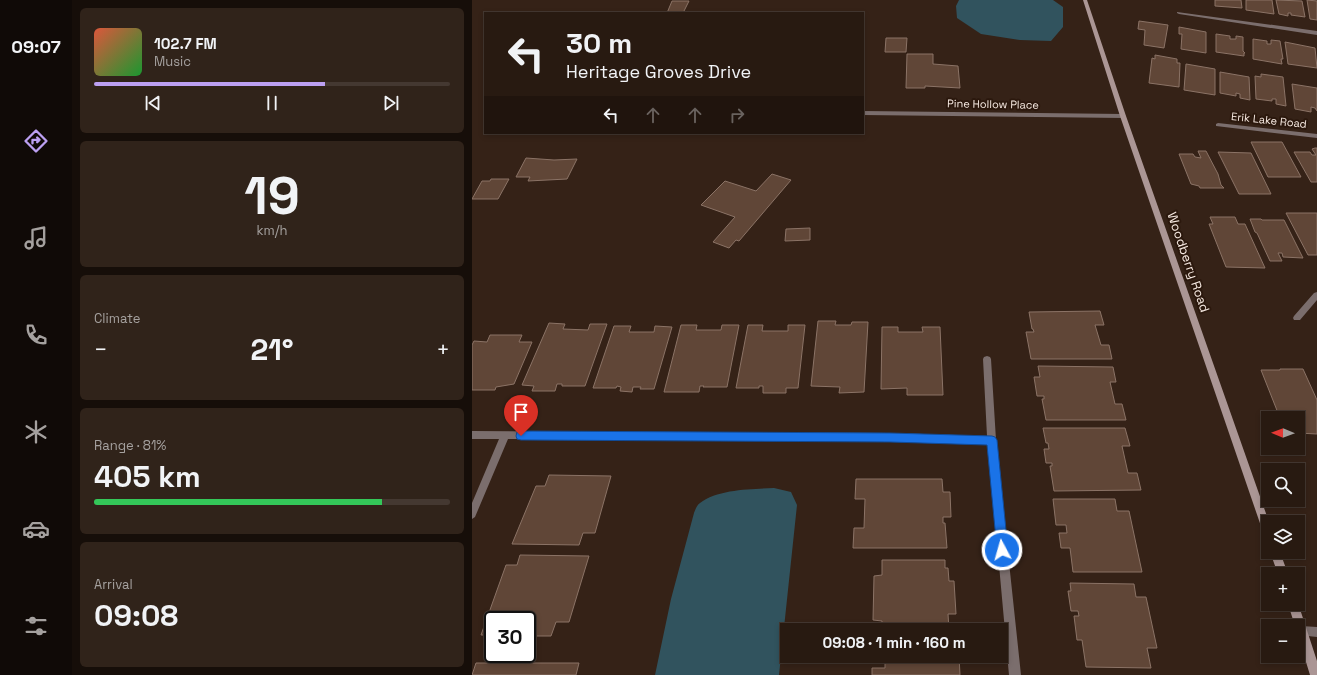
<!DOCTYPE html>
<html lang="en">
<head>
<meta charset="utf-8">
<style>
	:root { --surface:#281a11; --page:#30231a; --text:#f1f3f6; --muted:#a5a19f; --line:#443831; --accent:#bca0f2 }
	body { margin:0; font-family:"Space Grotesk",sans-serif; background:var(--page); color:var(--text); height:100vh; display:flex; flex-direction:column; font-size:15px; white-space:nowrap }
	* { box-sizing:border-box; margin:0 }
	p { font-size:13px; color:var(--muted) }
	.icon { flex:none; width:22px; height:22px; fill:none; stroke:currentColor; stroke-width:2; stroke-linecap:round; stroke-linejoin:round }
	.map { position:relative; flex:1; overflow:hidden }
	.drawer { display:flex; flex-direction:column; gap:8px; padding:8px; background:#160e09; width:400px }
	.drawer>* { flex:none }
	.top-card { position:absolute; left:12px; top:12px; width:380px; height:122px; border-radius:0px; box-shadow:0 2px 6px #0003,0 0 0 1px var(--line); background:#281a11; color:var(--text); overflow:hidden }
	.needle { width:26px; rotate:271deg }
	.controls { position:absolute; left:789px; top:411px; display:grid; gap:8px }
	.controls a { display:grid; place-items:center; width:44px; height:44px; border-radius:0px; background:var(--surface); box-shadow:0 2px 6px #0003,0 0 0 1px var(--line); font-size:20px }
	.speed { position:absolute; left:12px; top:611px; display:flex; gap:8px; font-size:20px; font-weight:700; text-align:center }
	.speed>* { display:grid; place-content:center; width:52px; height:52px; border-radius:50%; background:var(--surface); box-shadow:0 2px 6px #0003,0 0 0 1px var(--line); line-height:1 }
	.speed .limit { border:2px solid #111; border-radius:6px; background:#fff; color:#111 }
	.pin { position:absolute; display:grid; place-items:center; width:34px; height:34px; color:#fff; margin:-41px -17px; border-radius:50% 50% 50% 0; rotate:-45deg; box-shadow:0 0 4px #0007 }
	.pin .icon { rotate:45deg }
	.me { position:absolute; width:44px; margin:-22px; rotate:354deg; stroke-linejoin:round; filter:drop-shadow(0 0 3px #0008) }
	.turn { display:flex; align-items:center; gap:14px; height:84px; padding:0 16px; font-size:18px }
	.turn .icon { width:52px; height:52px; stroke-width:2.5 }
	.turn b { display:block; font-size:28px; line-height:34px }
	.lanes { display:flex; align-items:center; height:38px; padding:0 16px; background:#0003; justify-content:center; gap:20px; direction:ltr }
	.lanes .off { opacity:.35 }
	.big { font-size:30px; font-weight:600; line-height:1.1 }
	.drawer .tile { flex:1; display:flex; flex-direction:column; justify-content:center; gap:6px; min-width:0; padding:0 14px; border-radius:6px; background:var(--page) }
	.drawer .dial { align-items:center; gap:0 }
	.dial b { font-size:52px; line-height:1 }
	.song { display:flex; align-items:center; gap:12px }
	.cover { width:48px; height:48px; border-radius:6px; background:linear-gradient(135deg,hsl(10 70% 55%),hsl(130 70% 35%)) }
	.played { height:4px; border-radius:2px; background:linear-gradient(90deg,var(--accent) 65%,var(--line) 65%) }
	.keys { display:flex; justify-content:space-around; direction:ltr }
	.heat { display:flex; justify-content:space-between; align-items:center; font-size:22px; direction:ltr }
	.charge { height:6px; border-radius:3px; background:linear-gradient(90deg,#34c759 81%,var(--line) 0) }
	.trip { position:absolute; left:308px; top:623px; width:228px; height:40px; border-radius:0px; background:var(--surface); box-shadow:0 2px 6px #0003,0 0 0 1px var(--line); font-weight:600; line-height:40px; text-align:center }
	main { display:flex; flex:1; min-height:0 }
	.tab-bar { display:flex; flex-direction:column; width:72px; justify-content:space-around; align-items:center; background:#100a07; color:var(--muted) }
	.tab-bar .icon { width:28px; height:28px }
	.tab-bar .selected { color:var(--accent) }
	.tab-bar b { font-size:18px; color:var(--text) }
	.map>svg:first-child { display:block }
	.water { fill:#31535e }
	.building { fill:#604637; stroke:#8b7366 }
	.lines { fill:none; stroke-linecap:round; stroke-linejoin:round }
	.street { fill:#7b6e6d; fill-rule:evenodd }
	.secondary { fill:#ab9695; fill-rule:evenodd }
	.route { fill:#1a73e8; stroke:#114b97 }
	.labels { text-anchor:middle; stroke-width:4; stroke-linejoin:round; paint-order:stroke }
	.far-street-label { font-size:11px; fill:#f7eae2; stroke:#2b180d }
	.street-label { font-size:13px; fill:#f7eae2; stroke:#2b180d }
</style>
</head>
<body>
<main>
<nav class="tab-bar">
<b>09:07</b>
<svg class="icon selected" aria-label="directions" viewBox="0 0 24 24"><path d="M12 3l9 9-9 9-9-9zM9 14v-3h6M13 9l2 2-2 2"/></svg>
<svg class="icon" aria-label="music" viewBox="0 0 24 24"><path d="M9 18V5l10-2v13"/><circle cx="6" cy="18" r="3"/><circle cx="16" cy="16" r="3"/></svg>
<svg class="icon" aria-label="phone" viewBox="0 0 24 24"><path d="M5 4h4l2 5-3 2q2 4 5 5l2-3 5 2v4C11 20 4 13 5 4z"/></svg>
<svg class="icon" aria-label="climate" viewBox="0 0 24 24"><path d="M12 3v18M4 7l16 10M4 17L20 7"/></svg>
<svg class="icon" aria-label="car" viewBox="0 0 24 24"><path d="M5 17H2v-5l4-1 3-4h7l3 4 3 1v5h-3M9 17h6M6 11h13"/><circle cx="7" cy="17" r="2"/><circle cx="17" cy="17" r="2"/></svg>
<svg class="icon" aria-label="filters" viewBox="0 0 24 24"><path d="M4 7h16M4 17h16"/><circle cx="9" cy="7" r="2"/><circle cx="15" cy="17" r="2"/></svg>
</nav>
<section class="drawer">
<div class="tile">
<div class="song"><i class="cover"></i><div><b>102.7 FM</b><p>Music</p></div></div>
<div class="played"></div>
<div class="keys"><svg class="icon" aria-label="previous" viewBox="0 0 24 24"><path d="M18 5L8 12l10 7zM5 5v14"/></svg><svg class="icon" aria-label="pause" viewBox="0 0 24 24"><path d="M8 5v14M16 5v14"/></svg><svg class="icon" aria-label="next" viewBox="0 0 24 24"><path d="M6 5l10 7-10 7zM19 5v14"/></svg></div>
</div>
<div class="tile dial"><b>19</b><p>km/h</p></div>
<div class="tile"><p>Climate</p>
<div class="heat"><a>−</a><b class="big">21°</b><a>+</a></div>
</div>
<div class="tile"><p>Range · 81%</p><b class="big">405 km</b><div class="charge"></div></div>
<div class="tile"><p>Arrival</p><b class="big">09:08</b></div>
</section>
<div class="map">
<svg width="845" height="675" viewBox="0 0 845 675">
	<rect width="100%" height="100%" fill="#352217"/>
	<!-- water -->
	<path class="water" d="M487 0H581L591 7V27L579 41 548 40 509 34 485 18 484 6Z
		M302 488 319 492 325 505 307 675H183L199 599 222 513C223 510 225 505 228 503 246 489 280 489 302 488Z"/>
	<!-- building -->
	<path class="building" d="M743 0H769L770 8 743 6Z
		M774 0H800L802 14 774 10Z
		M804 0 830 1 833 17 819 15V13H816V16L807 14Z
		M835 0 845 1V20L838 19Z
		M200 1H217L211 13H195Z
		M667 21 696 25 692 48 672 45 673 30 666 29Z
		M707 27 734 32V53L709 49 710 34H707Z
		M744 34 758 36V39H764V36L771 37V51L773 53H772V56L744 52Z
		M414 38H435L434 52H413Z
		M781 39 795 41V44H799V40L808 41 811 59H809L810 64 781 59Z
		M813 42 843 48 845 68 816 64Z
		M435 54H461V64L486 66 488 88 453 86V88H434Z
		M683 55 705 59V63H708L707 87 677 83 680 58 683 59Z
		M714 64 743 69V95L712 90Z
		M748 72 777 77 778 100 768 98V94L764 93V96L748 93Z
		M789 74 811 77 814 106 804 104V99H800V101L784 99 783 76 789 77Z
		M820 84 845 88V111L843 108 839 107V112L823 109Z
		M779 142H810L829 177H796Z
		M843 148H845V182H839L822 152H838L840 155H844L840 149Z
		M726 151H734L746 174 749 185 752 188H728L727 186 719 184 707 154H721L723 157 729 158Z
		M746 152 779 153 799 194H767Z
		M54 158 82 160 105 159 95 179 56 181 58 177H44Z
		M300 174 319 180 267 241 264 240 257 248 241 242 263 217 229 205 253 181 284 191Z
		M19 179H37L26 199H0L10 181H18Z
		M814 213H845V255H836Z
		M738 217H763L766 224H773L793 268 754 267 737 224H741Z
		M778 219H789L790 220H812L831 258 811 257 810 253H806L810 261H798L785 233 783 232Z
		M338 228V240L313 241 314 229Z
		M628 311 632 325H623L629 345H637L640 359H559L554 332H562L561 329H560L557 312Z
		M346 321H364L363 325H379L380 322H396L392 392 367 393 368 387 339 386Z
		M77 323 93 324 91 329 116 330 118 324H135L113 386H90V384H85L83 391H60L62 386 50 385Z
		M209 325H225L224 330H249L250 325H267L255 387H231L232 386H228L227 392H192Z
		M276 325H291L290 331H316V325H333L326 388H314V393H291V386H287V388H264Z
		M142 326H159L157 332H182L183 326 200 327 182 389H168L169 387H161L160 392 148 391 149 387 145 386 144 388H121Z
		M410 327H426V332H451L450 327H468L471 395H435V388L409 389Z
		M18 335H50L47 342H60L42 384 24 387 23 390H0V345L2 341 15 342Z
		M566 366 641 367 644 382H638L643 404H650L654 420H574L570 399H572V396H565L562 377H568Z
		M808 369H831L845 400V434L826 433V418H808L789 370H808Z
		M571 428H653L658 446H650L656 473H665L669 490 582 491 578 466H580V463H574L572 449H577L576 443H574Z
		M77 475 139 476 123 533H111L107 545 40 544 64 486H73Z
		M384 479H470L471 492H478L479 517H471V523H473L475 548H381L382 528H392L393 499H383Z
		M581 499H643L645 511H657L670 572H601L598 548H589L587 533H595L594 525H584Z
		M48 555 117 556 97 622H84L79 636H55V620H21V635H9L34 565H45Z
		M410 560H473V568H476L477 581H482L484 614H476L477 630H410V621L401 620 402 576 410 575Z
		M598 583 662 584 664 597H674L685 648H675L679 668 614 667 610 640H605L602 616H607L606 611H599L596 591H599Z
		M413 656H487L488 675H400V668H413Z
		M4 663H107L104 675H0Z"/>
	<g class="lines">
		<!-- street -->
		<path class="street" d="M705 12 845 31V35L707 14 705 13Z
			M391 111 651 114 654 116 651 118 391 115Z
			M746 123 845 134V138L744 126V124Z
			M845 292V300L828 320H822L821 318 822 316 842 293Z
			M515 356 518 357 519 359 524 440 549 675H537L516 444 418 441 36 439 3 517 0 519V503L27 439H0V431L418 433 515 436 511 359 512 357Z
			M829 626 845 627V637L826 635V627Z"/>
		<!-- secondary -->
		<path class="secondary" d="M611 0H615L654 116 797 522H796V537L793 535 791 532 648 116Z
			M798 552H808L816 574H806Z
			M826 603 845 661V675H838L826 636V626H823L816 604Z"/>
	</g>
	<!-- route -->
	<path class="route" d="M49 431 418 433 520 436 523 437 525 440 536 550 535 554 530 555 526 554 525 550 515 445 418 442 49 440 45 439 44 436 45 432Z"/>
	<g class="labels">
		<!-- far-street labels -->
		<g class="far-street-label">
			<text transform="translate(521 104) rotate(1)" y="4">Pine Hollow Place</text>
			<text transform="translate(797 120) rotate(6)" y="4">Erik Lake Road</text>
		</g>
		<!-- street labels -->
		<g class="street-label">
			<text transform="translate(717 262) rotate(71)" y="5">Woodberry Road</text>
		</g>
	</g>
</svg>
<div class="controls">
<a><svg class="needle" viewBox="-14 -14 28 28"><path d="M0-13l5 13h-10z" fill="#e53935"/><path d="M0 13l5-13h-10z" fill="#a5a19f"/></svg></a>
<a><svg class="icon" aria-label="search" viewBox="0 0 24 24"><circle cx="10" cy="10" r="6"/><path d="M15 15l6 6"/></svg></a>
<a><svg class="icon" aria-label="layers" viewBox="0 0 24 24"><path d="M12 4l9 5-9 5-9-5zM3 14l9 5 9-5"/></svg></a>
<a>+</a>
<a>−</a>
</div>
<div class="speed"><div class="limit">30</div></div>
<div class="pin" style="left:49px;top:436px;background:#d93025"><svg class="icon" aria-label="arrive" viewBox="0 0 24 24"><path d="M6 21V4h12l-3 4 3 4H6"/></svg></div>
<svg class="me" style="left:530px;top:550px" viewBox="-20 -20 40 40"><circle r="17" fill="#1a73e8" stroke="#fff" stroke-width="3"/><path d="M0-11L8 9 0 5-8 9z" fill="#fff"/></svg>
<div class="trip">09:08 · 1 min · 160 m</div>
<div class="top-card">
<div class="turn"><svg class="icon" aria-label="left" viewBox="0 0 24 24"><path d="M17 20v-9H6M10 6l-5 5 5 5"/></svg><div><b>30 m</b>Heritage Groves Drive</div></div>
<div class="lanes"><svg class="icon" aria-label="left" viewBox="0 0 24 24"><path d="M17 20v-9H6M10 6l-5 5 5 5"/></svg><svg class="icon off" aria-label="ahead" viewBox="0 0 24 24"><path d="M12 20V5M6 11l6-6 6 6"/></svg><svg class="icon off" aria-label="ahead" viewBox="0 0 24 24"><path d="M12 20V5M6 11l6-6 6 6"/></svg><svg class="icon off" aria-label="right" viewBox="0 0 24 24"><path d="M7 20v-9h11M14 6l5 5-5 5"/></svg></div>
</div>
</div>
</main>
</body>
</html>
